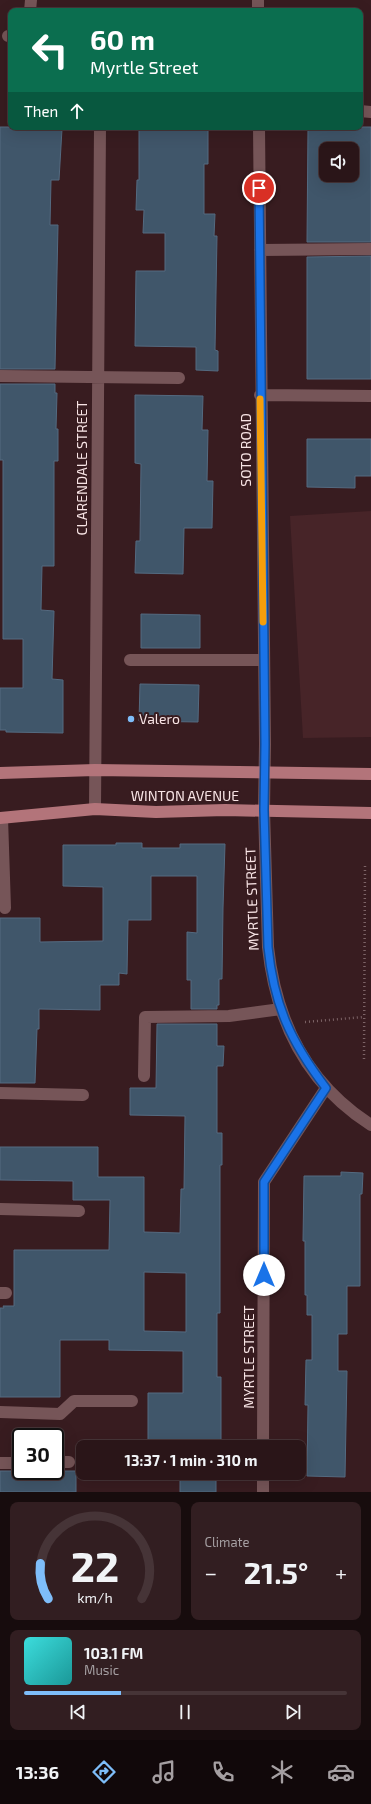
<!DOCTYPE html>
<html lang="en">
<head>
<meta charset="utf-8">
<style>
	:root { --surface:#2a1518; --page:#321e21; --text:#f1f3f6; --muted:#a59fa2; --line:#463437; --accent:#7ebdf9 }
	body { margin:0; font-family:"Exo 2",sans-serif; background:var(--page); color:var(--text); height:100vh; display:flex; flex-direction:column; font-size:15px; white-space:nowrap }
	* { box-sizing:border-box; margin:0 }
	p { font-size:13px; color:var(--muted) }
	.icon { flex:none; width:22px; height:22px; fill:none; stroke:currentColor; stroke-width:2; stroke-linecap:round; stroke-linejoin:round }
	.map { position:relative; height:1492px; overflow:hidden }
	.side { display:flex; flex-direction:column; gap:10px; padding:10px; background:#170c0d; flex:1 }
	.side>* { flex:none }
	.guide { position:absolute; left:8px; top:8px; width:355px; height:122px; border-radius:8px; box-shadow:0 4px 16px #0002,0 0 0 1px var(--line); background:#0b6e4f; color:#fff; overflow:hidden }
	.fabs { position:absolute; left:319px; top:142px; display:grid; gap:8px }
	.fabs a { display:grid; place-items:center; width:40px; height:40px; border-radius:8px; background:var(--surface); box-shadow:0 4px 16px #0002,0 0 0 1px var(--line); font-size:20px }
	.speed { position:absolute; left:12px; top:1428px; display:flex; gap:8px; font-size:20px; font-weight:700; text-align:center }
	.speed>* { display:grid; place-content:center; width:52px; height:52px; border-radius:50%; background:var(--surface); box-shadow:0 4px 16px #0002,0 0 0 1px var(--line); line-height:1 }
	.speed .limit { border:2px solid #111; border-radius:6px; background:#fff; color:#111 }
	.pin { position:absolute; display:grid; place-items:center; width:34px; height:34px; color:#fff; margin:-17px; border:2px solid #fff; border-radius:50%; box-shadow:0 1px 4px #0007 }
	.me { position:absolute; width:44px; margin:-22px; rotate:0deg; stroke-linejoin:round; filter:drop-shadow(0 0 3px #0008) }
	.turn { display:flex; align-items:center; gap:14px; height:84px; padding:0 16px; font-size:18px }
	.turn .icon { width:52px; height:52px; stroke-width:2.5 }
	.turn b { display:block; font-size:28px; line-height:34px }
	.then { display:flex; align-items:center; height:38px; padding:0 16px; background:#0003; gap:8px; font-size:15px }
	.big { font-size:30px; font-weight:700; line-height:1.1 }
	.side .widget { flex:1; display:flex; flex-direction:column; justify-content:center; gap:6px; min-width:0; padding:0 14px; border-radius:8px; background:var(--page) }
	.side .dial { align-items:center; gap:0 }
	.dial svg { height:104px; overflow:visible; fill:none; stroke:var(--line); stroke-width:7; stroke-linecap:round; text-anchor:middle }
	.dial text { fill:var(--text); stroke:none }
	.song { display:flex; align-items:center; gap:12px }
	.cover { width:48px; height:48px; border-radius:6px; background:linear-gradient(135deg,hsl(180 70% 55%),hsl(180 70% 35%)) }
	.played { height:4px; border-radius:2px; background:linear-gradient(90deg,var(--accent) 30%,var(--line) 30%) }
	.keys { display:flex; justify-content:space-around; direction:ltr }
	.heat { display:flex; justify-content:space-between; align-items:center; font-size:22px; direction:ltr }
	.side .tiles { flex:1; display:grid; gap:10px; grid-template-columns:1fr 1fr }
	.widget:last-child { grid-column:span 2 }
	.trip { position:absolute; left:76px; top:1440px; width:230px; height:40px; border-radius:8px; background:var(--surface); box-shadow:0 4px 16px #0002,0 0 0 1px var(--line); font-weight:700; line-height:40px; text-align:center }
	.dock { display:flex; height:64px; justify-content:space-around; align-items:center; background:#11080a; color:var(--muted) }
	.dock .icon { width:28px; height:28px }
	.dock .active { color:var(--accent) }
	.dock b { font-size:18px; color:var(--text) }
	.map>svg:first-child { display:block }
	.built { fill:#472428 }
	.building { fill:#40566a; stroke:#546a80; fill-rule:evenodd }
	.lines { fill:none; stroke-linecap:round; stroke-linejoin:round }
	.path { stroke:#7c6366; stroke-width:2.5; stroke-dasharray:1 3; stroke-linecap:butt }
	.minor { stroke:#765558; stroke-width:12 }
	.major { stroke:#b3747a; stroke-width:12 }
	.route-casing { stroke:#114b97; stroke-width:10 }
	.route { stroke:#1a73e8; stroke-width:7 }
	.slow { stroke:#f59e0b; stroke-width:7 }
	.poi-dot { fill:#7ebdf9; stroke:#381c20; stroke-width:1.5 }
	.labels { text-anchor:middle; stroke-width:4; stroke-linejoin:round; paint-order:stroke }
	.street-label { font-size:14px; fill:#f8e4e5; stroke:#381c20 }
	.poi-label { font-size:14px; fill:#f8e4e5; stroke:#381c20; text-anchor:start }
</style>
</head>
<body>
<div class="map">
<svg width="371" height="1492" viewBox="0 0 371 1492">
	<rect width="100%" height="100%" fill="#381c20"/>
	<!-- built -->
	<path class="built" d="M371 511V737L303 738 290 516Z"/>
	<!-- building -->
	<path class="building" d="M0 127H43V129H62L59 180H51L50 225H58L55 369H0Z
		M308 127H371V242H307ZM326 149H352V175H326Z
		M139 128 208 129V164H204V214H215L214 236H217L215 350 218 351V371L196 370V347L135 346 136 271H165V233H143L144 210H136L137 180H139Z
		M371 256V379H307V257Z
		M0 384H55V393H57L56 429H58V461H54V566H42L41 610 54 611 52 679 63 680V733L6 732V730H0V688H23V639H3V460H0Z
		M135 395 203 396 202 430H208L207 481H213L212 528H184L183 574 135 573 136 541H140L141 464 135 463Z
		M307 439H371V476H355V488L307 487Z
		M141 614 200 615V648H141Z
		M140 684 199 685 198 722 139 721Z
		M116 843H142V848H180V844H225L223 908 222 979H219V1005H217V1009H191V980H187V932L197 933V876H151V920H128L127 974 119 973V985H100V1010L39 1009V1029H37L35 1083H0V918H40V942L103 941V887L63 886V845H116Z
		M157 1024H217V1046H224L223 1066H217V1133H222V1165H220V1313H217V1377H221V1447H148V1393H183V1351L109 1350V1340H60V1397H0V1308H4L3 1306H14V1250H109L110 1200H73V1181L0 1180V1147H98V1177H144V1232L180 1233 181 1189H184L185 1116 130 1115V1088H156ZM144 1272 186 1273V1332L144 1331Z
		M341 1172 363 1173 362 1194H360V1286H347V1334H338V1371H347L345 1477 307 1476 308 1405H305L306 1360H312V1315H307V1295H305V1241H303L304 1176H341Z
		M0 1471H76V1492H0Z
		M180 1473H216V1492H180Z"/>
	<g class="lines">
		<!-- path -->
		<path class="path" d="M305 1022 364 1017
			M364 1059 365 866"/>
		<!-- minor -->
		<path class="minor" d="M258 0V11
			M30 11 31 0
			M8 36H11
			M360 111 371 112
			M259 127 265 744 264 810 268 947C276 1022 307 1084 371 1125
			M260 250 371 249
			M0 376 179 378
			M260 395 371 396
			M130 660H263
			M95 809 100 127
			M2 818 5 908
			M144 1076 145 1017 229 1016 281 1009
			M0 1093 83 1095
			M0 1209 79 1211
			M0 1293H6
			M0 1412 60 1414 74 1401H132
			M263 1447 264 1182 326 1088
			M55 1462H69
			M0 1463H21
			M263 1492V1473"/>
		<!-- major -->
		<path class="major" d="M0 773 95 770 371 774
			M0 818 95 809 156 812 225 810 371 813"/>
	</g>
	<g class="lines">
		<defs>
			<path id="route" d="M259 188 265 744 264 810 268 947C274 1006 291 1042 326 1088L264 1182V1275"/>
		</defs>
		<!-- route casing -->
		<use href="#route" class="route-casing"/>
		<!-- route -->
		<use href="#route" class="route"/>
		<!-- slow -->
		<path class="slow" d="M260 399 263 622"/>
	</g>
	<!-- markers -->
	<circle class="poi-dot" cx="131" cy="719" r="4"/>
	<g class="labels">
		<!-- street labels -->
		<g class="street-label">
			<text transform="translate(246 450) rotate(-90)" y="5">SOTO ROAD</text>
			<text transform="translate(82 468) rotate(-90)" y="5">CLARENDALE STREET</text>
			<text x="185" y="801">WINTON AVENUE</text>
			<text transform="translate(252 899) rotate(-92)" y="5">MYRTLE STREET</text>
			<text transform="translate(249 1357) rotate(-90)" y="5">MYRTLE STREET</text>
		</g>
		<!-- poi labels -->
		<g class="poi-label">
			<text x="139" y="724">Valero</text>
		</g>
	</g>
</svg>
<div class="fabs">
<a><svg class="icon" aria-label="sound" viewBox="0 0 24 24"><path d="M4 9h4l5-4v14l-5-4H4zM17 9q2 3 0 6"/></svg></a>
</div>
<div class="speed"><div class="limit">30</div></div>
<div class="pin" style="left:259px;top:188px;background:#d93025"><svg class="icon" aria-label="arrive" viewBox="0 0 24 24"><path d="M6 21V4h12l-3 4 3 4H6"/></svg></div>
<svg class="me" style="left:264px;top:1275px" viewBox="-20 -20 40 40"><circle r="19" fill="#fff"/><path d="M0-13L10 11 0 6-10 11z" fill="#1a73e8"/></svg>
<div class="trip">13:37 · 1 min · 310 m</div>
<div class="guide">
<div class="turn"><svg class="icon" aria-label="left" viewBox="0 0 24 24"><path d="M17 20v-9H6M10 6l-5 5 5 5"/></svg><div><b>60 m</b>Myrtle Street</div></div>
<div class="then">Then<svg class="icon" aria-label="ahead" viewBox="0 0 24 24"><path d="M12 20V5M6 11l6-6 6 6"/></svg></div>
</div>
</div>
<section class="side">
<div class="tiles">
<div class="widget dial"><svg viewBox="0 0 100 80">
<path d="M14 69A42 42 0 1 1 86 69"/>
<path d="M14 69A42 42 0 0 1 8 42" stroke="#7ebdf9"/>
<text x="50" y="56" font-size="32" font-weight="700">22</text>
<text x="50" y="72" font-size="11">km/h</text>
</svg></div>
<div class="widget"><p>Climate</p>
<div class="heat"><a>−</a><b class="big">21.5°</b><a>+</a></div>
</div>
<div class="widget">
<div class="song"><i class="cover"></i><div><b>103.1 FM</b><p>Music</p></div></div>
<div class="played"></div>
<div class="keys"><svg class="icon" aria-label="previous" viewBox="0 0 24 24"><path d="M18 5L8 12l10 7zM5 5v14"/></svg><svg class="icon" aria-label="pause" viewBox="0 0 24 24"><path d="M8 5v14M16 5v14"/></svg><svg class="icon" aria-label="next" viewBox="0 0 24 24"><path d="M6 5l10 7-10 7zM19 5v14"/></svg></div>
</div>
</div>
</section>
<nav class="dock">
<b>13:36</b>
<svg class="icon active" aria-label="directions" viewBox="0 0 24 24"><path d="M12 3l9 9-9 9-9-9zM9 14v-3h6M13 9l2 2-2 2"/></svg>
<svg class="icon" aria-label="music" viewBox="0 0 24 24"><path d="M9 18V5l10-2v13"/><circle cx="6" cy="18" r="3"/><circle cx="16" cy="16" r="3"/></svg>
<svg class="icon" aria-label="phone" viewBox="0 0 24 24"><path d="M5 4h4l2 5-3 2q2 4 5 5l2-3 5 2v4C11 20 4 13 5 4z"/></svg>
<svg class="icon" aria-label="climate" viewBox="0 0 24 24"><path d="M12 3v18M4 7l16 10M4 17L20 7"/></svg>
<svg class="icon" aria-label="car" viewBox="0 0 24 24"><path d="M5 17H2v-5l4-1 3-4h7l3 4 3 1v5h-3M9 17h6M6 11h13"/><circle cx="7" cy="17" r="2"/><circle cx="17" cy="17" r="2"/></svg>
</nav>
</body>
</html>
